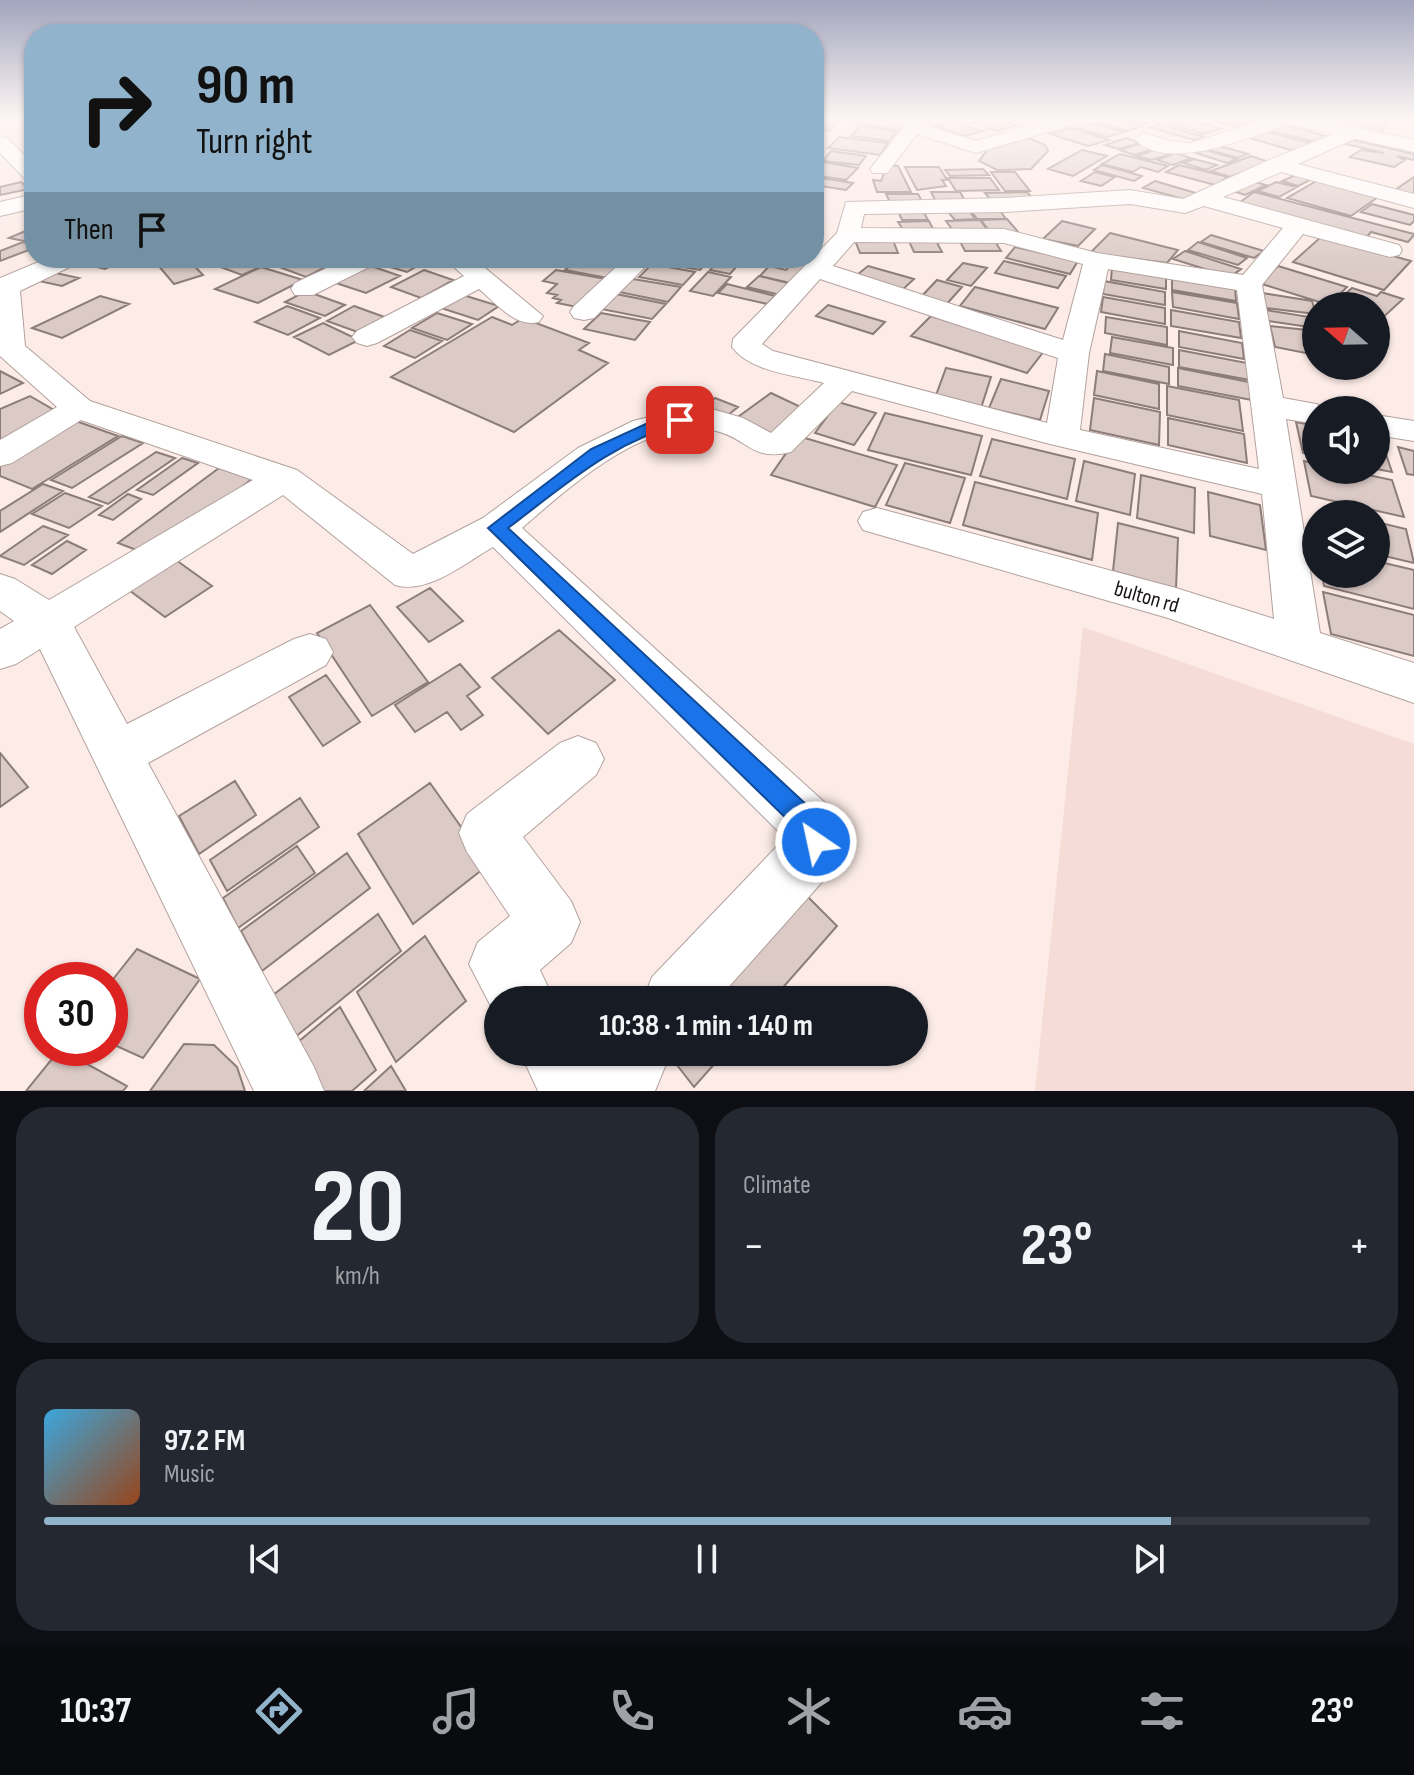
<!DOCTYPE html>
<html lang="en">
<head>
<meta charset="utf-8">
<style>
	:root { --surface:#171b24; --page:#242831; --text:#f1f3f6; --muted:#9ea1a6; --line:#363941; --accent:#91b4cc }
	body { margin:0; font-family:"Sofia Sans Condensed",sans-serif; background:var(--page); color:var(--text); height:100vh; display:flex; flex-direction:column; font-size:30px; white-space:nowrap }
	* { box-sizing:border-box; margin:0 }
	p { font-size:26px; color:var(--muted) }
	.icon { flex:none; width:44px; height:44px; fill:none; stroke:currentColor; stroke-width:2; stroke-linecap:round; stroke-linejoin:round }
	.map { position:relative; height:1091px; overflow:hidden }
	.drawer { display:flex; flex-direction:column; gap:16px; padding:16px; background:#0d0f14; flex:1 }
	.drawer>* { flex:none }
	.banner { position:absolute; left:24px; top:24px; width:800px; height:244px; border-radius:32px; box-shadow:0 2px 6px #0004; background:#91b4cc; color:#111; overflow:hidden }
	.needle { width:52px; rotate:290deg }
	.tools { position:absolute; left:1302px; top:292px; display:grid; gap:16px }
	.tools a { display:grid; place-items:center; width:88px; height:88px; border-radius:50%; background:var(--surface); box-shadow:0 2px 6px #0004; font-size:40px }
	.speed { position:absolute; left:24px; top:962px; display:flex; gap:16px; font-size:40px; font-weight:700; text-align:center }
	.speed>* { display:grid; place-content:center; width:104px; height:104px; border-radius:50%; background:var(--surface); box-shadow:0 2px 6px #0004; line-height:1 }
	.speed .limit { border:12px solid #d22; background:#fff; color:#111 }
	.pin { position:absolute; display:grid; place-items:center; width:68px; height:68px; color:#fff; margin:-34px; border-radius:16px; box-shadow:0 4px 12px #0006 }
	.me { position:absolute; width:88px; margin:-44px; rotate:326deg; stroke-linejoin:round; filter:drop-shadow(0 0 6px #0008) }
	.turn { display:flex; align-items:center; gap:28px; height:168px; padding:0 40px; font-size:36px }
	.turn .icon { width:104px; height:104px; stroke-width:2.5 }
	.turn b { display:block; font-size:56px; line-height:68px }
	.then { display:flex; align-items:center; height:76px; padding:0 40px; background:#0003; gap:16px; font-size:30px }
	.big { font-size:60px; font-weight:700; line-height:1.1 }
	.drawer .widget { flex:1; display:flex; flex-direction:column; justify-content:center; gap:12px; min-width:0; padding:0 28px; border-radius:32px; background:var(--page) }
	.drawer .dial { align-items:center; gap:0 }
	.dial b { font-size:104px; line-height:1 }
	.song { display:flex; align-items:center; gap:24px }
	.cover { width:96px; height:96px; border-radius:12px; background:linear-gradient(135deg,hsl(200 70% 55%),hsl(20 70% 35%)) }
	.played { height:8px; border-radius:4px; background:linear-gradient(90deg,var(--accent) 85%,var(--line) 85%) }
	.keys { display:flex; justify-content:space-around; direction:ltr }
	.heat { display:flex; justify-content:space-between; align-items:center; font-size:44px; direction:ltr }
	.drawer .tiles { flex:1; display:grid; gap:16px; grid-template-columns:1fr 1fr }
	.widget:last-child { grid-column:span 2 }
	.trip { position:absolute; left:484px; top:986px; width:444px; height:80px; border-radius:40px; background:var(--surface); box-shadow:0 2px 6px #0004; font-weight:700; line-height:80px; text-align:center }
	.tabs { display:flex; height:128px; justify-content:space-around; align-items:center; background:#090b0e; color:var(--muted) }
	.tabs .icon { width:56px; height:56px }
	.tabs .on { color:var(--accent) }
	.tabs b { font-size:36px; color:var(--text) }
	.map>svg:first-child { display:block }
	.built { fill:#f6dcd6 }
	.building { fill:#dbcac6; stroke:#8d7d7a; stroke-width:2 }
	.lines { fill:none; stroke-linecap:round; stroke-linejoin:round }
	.minor-casing { stroke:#b2a29e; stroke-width:2 }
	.secondary-casing { stroke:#b2a29e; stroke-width:2 }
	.minor { fill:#fff; fill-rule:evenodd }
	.secondary { fill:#fff; fill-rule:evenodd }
	.route { fill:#1a73e8; stroke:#114b97; stroke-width:2 }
	.labels { text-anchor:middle; stroke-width:6; stroke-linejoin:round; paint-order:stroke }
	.street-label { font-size:22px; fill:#191312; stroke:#fff }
</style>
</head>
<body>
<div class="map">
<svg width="1414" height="1091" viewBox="0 0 1414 1091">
	<rect width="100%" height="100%" fill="#fcebe6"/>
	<!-- built -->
	<path class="built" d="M1083 627 1414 744V1091H1035Z"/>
	<!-- building -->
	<path class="building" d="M814 118 839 121 830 131 814 129Z
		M857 118H886L905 120 898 130 851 123Z
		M992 118 1016 125 996 131 973 123Z
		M1113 118 1142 126 1127 131 1096 122Z
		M1117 118H1150L1156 120 1141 125Z
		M1217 118H1252L1260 120 1235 127 1211 119Z
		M1347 118H1363L1387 122 1379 134 1341 125Z
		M1188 119 1221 129 1203 134 1170 124Z
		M953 121 983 131 965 136 935 126Z
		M1093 123 1124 132 1107 137 1077 128Z
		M1159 124 1204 137 1194 140 1149 127Z
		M1286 125 1333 138 1319 143 1271 131Z
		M860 126 897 131 889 141 851 136Z
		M1071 128 1109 140 1088 146 1050 134Z
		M1263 131 1318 145 1301 153 1246 137Z
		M1024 136 1045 145 1048 151 1031 169 997 170 979 161 990 146Z
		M839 137 888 143 880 155 828 148Z
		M1126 138 1140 143 1119 149 1105 145Z
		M1353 140 1414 154V160L1397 156 1405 160 1394 167 1350 157 1361 150 1384 153 1346 144Z
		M1142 143 1156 148 1134 155 1120 150Z
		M1216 145 1248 154 1238 158 1206 149Z
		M1160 148 1174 153 1151 160 1137 156Z
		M1082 150 1107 156 1073 176 1048 169Z
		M1206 150 1237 159 1227 163 1196 153Z
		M831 151 866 156 859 165 823 161Z
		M1176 153 1191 158 1173 165 1157 160Z
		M1120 154 1168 166 1158 172 1141 167 1133 172 1102 164Z
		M1251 156 1269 162 1230 177 1211 171Z
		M1194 159 1217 165 1206 170 1183 163Z
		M817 161 858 168 846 180 814 175V164Z
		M887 165 898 166 911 192H877L873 180 881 181Z
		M1102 165 1142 176 1134 181 1094 170Z
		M1179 165 1228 177 1215 185 1166 172Z
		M905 167H939L947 180H942L946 186 917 190Z
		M983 169 989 175 950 176 945 170Z
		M991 172H1015L1030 191H1005Z
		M1095 172 1115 177 1101 186 1081 181Z
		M1298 174 1314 178 1298 186 1282 181Z
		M814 177 853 183 846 190 814 185Z
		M1414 177V198L1392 192Z
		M948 178H990L999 190 956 191Z
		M1320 179 1381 195 1351 216 1287 198Z
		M1247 180 1266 185 1245 195 1227 189Z
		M1155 181 1199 194 1187 200 1143 188Z
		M21 182 29 189 0 195V187Z
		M1276 182 1297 187 1279 197 1258 191Z
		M931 192H960L967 204H937Z
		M1027 192 1037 203 994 204 985 193Z
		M1254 192 1414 234V235L1408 242 1371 232 1365 239 1236 205Z
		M886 194H918L923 203 891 204Z
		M1372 204 1414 215V221L1410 225 1361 212Z
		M896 207H921L928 220H902Z
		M998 208 1006 219H977L970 209Z
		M969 211 975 219 955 220 948 212Z
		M1007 219 1019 233 990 232 981 220Z
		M980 220 989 232 955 233 946 221Z
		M929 221 935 233H905L898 222Z
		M1062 221 1095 229 1078 246 1043 239Z
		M30 229 34 230V237L24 241 9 238Z
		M1110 233 1178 250 1167 263 1090 253Z
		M1211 235 1264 251 1254 258 1201 242Z
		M1322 236 1411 261 1384 290 1293 262Z
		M907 237H934L942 252H914Z
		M854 238H892L898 253H860Z
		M958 238H993L1001 251H965Z
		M23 242 34 244V248L0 261V251Z
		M1198 242 1247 258 1238 265 1188 250Z
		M1015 247 1078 261 1070 274 1006 258Z
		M1185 251 1241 269 1230 277 1173 259Z
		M78 258H114L124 260 105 269 71 261Z
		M179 258H187L203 275 174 284 157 264Z
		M232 258H280L242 275 215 265Z
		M285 258H319L334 263 306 277 271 264Z
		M382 258H431L407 272 373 262Z
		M579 258H634L613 279 565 270Z
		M656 258H705L710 259 700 270 653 262Z
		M794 261 817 265 799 285 760 276 769 266 786 270Z
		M1004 261 1066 276 1058 288 995 273Z
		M716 263 737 266 730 274 710 270Z
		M963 263 987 268 971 286 947 280Z
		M652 264 695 272 683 285 639 277Z
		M368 265 400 276 366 293 333 282Z
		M868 266 914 279 899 293 852 279Z
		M1278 266 1347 287 1329 305 1259 283Z
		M261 267 303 280 258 303 215 289Z
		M1112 267 1166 276V289L1111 280Z
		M424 270 453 280 421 298 391 287Z
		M556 270 606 279 577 307 557 303 561 300 553 298 557 295 547 293 557 284 543 281Z
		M51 272 79 278 62 286 34 280Z
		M708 272 731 277 713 296 690 291Z
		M759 276 792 284 780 295 747 287Z
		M1172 278 1235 288 1236 301 1172 290Z
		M633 279 681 287 668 302 619 292Z
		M937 280 962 287 944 307 918 300Z
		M1104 281 1165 292V305L1103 294Z
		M727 284 775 296 767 304 718 293Z
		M975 287 1058 308 1045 329 960 306Z
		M1352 288 1377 296 1381 292 1403 299 1378 322 1376 306H1332Z
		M306 291 345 305 325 316 285 302Z
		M1172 292 1237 303 1239 319 1173 307Z
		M1262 293 1312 301 1316 314 1265 308Z
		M616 294 666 304 652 319 601 309Z
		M463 295 499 306 478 320 441 308Z
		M100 296 129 304 62 338 32 328Z
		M1103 297 1165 308V324L1101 312Z
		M828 305 885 322 873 334 816 316Z
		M287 306 320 318 288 335 255 322Z
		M354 306 390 319 363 334 327 321Z
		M1171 310 1239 322 1241 338 1171 326Z
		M1266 310 1316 318V328L1268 321Z
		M437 313 472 324 447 340 412 328Z
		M601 313 650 322 635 340 584 329Z
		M931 316 1044 351 1027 373 911 336Z
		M492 317 512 325 523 318 589 343 579 350 608 363 514 432 391 377Z
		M1106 317 1167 327V345L1105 333Z
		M323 323 359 340 329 355 294 337Z
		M1270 326 1316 331V355L1275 347Z
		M410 330 442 341 415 358 384 346Z
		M1179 331 1242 343 1244 359 1179 347Z
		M1112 337 1173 348V365L1110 353Z
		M1179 350 1247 363 1250 380 1179 367Z
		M1105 354 1169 367V384L1103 371Z
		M946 368 991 377 981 408 935 398Z
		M1178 368 1254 383 1257 401 1178 386Z
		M0 371 23 383 0 394Z
		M1097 371 1159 384V409L1094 395Z
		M1001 379 1049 391 1040 420 989 408Z
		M1167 386 1239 400 1243 431 1167 415Z
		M771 393 807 410 772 437 735 419Z
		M30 396 59 413 0 442V409Z
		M715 398 738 407 723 419 701 409Z
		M1094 398 1160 412 1159 445 1090 430Z
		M838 402 876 413 854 445 815 433Z
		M885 413 982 436 971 475 868 450Z
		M1168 418 1244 434 1247 463 1168 445Z
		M73 420 118 436 32 489 0 476V463Z
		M1296 422 1316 426V456L1303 453Z
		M122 436 143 443 72 488 51 480Z
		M798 436 897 465 875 507 771 475Z
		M1376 438 1381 440 1392 472 1376 469Z
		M992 439 1075 459 1067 499 980 476Z
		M1398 447 1414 451V475L1407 474Z
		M156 452 175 458 108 504 89 497Z
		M182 458 198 463 153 495 137 490Z
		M1084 461 1135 474 1130 515 1076 501Z
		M1304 461 1316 464V470H1345L1392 480 1404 517 1311 496Z
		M905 463 965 478 950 523 886 505Z
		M219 468 252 479 152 556 118 543Z
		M1141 475 1195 488 1194 533 1137 518Z
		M975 482 1098 513 1092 560 963 525Z
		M43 484 63 491 0 532V511Z
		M1208 492 1260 505 1266 550 1210 536Z
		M65 493 102 506 69 528 32 514Z
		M128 494 141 499 113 520 99 515Z
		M1376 522 1406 529 1414 563 1376 554Z
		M1118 523 1178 538 1176 589 1113 571Z
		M43 526 68 535 24 565 0 556Z
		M67 541 86 550 52 574 32 565Z
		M176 560 212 586 165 617 129 590Z
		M1376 561 1414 570V609L1324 586 1322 574H1376Z
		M430 588 463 621 429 642 397 607Z
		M1323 592 1414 615V656L1331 634Z
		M370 605 428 682 372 716 317 633Z
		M559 630 615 680 548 734 492 678Z
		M460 664 480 687 467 696 483 715 461 730 447 712 415 732 395 705Z
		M326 675 360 722 323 746 289 697Z
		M0 753 28 787 0 807Z
		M235 781 256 815 199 854 179 816Z
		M430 783 488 865 413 924 358 834Z
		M300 798 319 827 227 891 210 860Z
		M297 846 315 873 238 928 223 898Z
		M347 853 370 888 262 971 241 931Z
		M795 884 837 926 772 1000H684Z
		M378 914 401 951 294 1038 273 995Z
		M425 936 466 1001 396 1062 357 992Z
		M137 949 200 979 143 1058 110 1043V983Z
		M340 1007 376 1070 352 1091H323L298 1042Z
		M184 1044 214 1045 237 1067 245 1091H150Z
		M60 1049 127 1086 123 1091H26Z
		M667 1052H725L694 1087Z
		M391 1066 406 1091H364Z"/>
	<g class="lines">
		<defs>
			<path id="minor" d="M18 118H34V131L28 130Z
				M1056 118H1084L1081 122 976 153 917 134 887 173H873L870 169 907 123H919L976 141Z
				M1271 118H1298L1295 122C1256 134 1168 175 1135 139L1144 133 1170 141 1190 143Z
				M1354 126 1363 132 1361 136 1298 164 1414 194V208L1281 172 1223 197 1399 245 1402 250 1399 255 1390 257 1303 234 1262 285 1283 398 1316 404 1330 410H1316V424L1286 419 1320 633 1414 663V703L1168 618 863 530 858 521 863 512 877 508 1176 588 1274 619 1262 494 1050 444 852 391 791 452C752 462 747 438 716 431 649 414 568 488 522 528L833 810 844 842 830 873 717 1000H643L652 977 785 838 493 547C465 563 427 595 395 585L283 495 74 627 127 724 294 639 310 634 326 639 333 652 326 665 148 763 314 1067 324 1091H254L40 649 16 664 0 669V629L14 621 0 611V574L15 579 49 600 253 480 81 420 12 463 0 466V440L57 407 0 356V278L48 258H82L78 263 20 291 25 346 90 401 297 470 413 554 483 518 578 448 633 421 673 411 715 410 743 418 771 433 824 383C796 375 750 372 732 347L733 339 837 233 846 202 1005 198 1130 190 1183 199 1269 160ZM1130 204 1185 213 1204 206 1283 228 1243 275 1097 253 1004 229 861 228 864 214 1005 212ZM854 242 1004 243 1083 264 1063 340 833 266ZM1108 269 1237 290 1259 469 1080 430 1089 353ZM820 279 1058 358 1047 423 773 351 762 344Z
				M0 136 7 138 34 165V183L27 181 0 153Z
				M34 194V208L0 216V202Z
				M348 258H381L377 263 313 295H295L291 289 295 283Z
				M444 258H473L543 316 539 322C515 328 496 303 479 289L377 343 367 346 357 343 352 337 357 331 464 276Z
				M626 258H654L594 318 584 320 574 318 570 312 574 306Z
				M1376 415 1414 421V441L1376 435Z
				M578 736 596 743 604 759 596 775 523 837 571 901 580 922 571 943 540 970 554 1000H498V1020L469 964 478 942 510 916 467 852 459 833 467 814 560 743Z
				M520 1052H591L598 1064 604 1052H671L655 1091H538Z"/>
			<path id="secondary" d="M1278 118H1314L1414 140V152L1281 122Z"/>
		</defs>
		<!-- minor casing -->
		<use href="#minor" class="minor-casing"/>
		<!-- secondary casing -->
		<use href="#secondary" class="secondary-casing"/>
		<!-- minor -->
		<use href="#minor" class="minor"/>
		<!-- secondary -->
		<use href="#secondary" class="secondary"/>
	</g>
	<!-- sky -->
	<linearGradient id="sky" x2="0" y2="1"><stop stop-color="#a2a5bd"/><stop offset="0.44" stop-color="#fef6f4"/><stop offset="1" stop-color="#fef6f4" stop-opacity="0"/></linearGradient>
	<rect width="1414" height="271" fill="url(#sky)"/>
	<!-- route -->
	<path class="route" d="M680 415 687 420 685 423C614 440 565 485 508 528L823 820 829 842 825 850 816 854 807 850 797 829 488 528 591 449 648 423Z"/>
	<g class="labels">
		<!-- street labels -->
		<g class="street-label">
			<text transform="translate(1147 596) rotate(16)" y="8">bulton rd</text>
		</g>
	</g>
</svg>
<div class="tools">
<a><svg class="needle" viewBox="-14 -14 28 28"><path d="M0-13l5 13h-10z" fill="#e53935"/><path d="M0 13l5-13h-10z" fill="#9ea1a6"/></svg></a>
<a><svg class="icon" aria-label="sound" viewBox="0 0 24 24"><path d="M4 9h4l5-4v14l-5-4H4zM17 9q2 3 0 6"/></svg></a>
<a><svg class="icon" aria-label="layers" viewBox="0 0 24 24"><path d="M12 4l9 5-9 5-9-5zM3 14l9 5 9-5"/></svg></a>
</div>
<div class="speed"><div class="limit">30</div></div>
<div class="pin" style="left:680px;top:420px;background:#d93025"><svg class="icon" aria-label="arrive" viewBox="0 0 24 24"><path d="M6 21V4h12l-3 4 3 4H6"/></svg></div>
<svg class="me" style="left:816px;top:842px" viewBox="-20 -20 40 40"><circle r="17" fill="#1a73e8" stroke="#fff" stroke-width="3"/><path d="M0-11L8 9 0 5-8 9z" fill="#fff"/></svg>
<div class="trip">10:38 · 1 min · 140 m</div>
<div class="banner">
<div class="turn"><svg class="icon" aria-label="right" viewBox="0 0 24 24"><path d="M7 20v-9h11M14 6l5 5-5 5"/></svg><div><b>90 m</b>Turn right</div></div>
<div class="then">Then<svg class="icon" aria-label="arrive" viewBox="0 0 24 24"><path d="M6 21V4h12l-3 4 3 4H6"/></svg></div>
</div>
</div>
<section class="drawer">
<div class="tiles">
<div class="widget dial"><b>20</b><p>km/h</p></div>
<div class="widget"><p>Climate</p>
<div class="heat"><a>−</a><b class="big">23°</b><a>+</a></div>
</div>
<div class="widget">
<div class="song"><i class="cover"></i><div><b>97.2 FM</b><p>Music</p></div></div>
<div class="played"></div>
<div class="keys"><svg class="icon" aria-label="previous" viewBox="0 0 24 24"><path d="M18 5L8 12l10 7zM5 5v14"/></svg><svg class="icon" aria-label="pause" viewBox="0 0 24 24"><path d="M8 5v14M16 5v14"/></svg><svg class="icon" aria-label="next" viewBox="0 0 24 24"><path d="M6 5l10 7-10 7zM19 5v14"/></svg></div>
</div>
</div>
</section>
<nav class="tabs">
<b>10:37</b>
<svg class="icon on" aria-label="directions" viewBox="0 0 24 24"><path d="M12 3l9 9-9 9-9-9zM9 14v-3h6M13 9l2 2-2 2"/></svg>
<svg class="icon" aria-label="music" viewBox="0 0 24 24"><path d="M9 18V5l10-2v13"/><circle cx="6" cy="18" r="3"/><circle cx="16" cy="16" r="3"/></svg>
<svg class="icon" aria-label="phone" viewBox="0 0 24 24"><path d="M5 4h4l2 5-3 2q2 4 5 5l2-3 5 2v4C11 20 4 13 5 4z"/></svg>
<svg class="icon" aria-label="climate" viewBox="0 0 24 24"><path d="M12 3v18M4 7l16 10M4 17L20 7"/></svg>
<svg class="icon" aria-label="car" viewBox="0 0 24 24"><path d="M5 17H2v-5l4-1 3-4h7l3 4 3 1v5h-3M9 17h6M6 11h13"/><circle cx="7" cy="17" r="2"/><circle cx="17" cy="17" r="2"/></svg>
<svg class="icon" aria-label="filters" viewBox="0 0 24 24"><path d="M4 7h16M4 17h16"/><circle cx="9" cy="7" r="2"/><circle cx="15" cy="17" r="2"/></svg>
<b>23°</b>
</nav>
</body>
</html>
